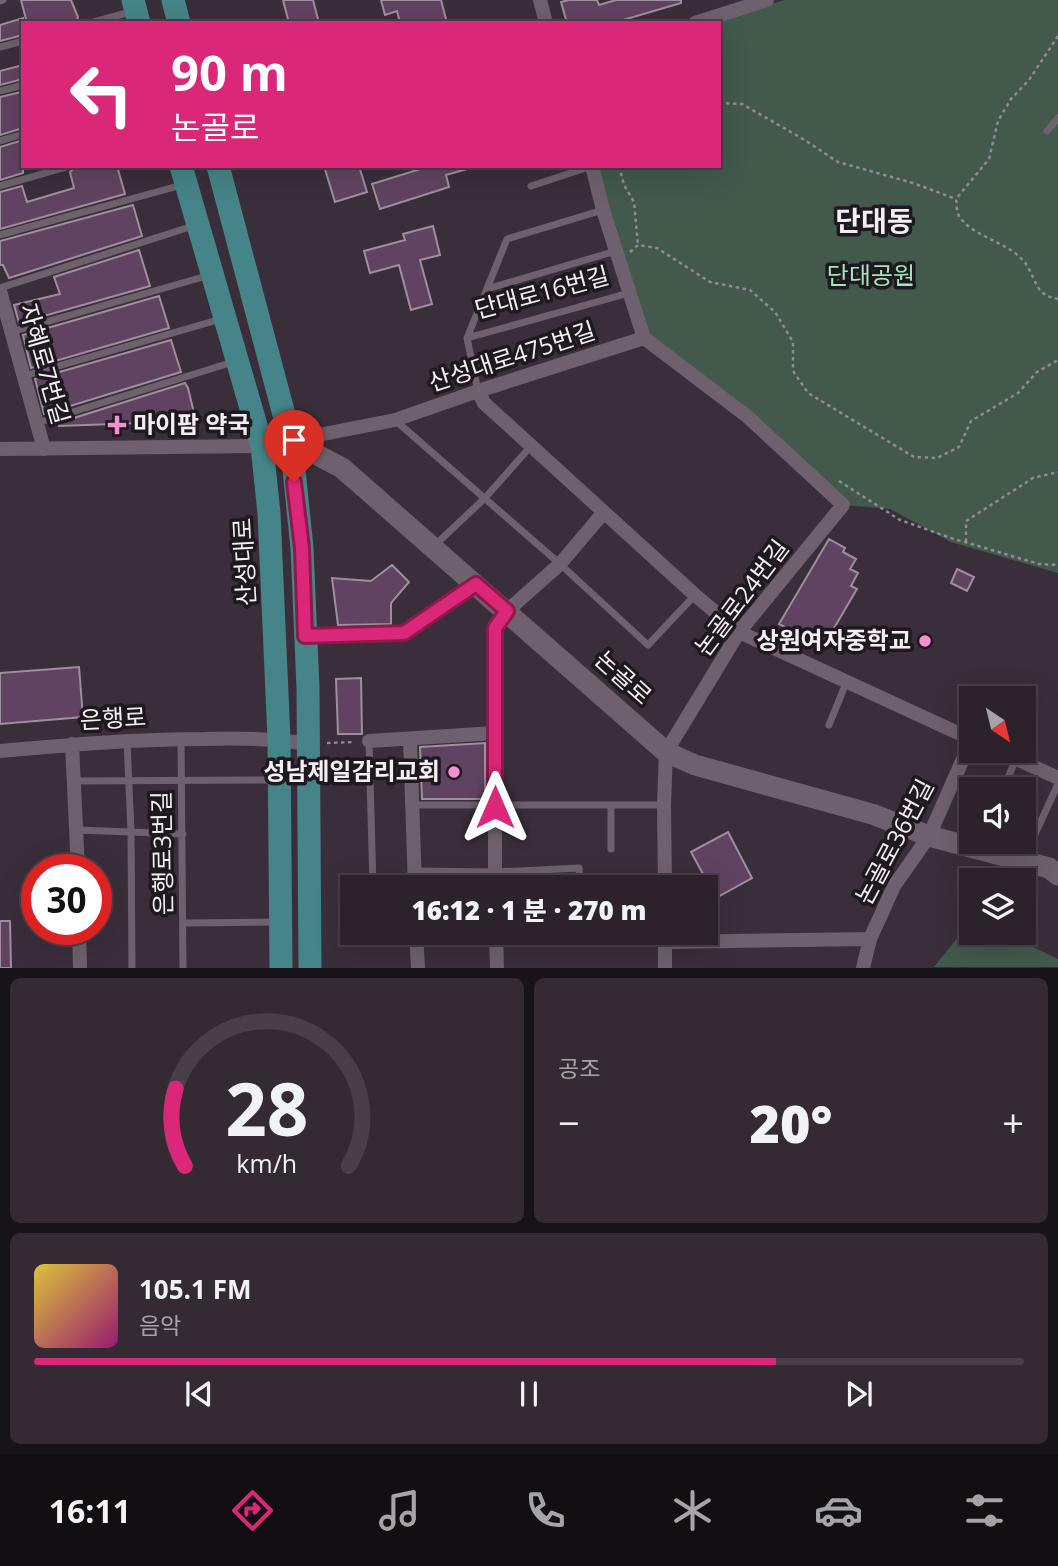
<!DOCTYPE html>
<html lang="ko">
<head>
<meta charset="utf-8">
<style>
	:root { --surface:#2c222c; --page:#342a34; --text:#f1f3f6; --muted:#a6a4a9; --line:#483f48; --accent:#db2777 }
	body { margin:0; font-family:"Open Sans","Noto Sans KR",sans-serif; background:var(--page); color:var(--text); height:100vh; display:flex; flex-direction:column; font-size:26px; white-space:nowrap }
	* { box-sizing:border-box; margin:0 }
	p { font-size:23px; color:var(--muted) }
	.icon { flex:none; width:38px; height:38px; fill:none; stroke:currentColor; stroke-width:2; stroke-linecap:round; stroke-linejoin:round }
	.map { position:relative; height:968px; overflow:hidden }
	.details { display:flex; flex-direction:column; gap:10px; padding:10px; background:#181318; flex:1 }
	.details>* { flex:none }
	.top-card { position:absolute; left:21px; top:21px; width:700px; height:147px; border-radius:0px; box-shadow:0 7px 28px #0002,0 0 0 2px var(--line); background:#db2777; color:#fff; overflow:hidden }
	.needle { width:46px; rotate:145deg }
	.controls { position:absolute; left:959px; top:686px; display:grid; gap:14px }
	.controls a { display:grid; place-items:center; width:77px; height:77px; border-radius:0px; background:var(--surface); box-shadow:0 7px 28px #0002,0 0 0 2px var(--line); font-size:35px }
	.speed { position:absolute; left:21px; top:854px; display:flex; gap:14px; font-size:35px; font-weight:700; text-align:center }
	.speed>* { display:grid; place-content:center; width:91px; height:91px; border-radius:50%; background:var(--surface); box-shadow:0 7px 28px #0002,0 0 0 2px var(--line); line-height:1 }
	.speed .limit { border:10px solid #d22; background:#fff; color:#111 }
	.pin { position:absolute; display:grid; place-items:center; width:60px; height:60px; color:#fff; margin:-72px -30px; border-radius:50% 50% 50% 0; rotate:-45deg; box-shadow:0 0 7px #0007 }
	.pin .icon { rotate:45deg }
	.me { position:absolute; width:77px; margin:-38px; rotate:0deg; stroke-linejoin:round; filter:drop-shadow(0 0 5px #0008) }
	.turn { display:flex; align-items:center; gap:24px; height:147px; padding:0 35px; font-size:32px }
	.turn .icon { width:91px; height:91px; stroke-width:2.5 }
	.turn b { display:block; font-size:49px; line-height:60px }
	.big { font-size:52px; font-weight:800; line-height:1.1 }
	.details .card { flex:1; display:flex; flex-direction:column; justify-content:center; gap:10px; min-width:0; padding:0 24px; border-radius:10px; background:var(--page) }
	.details .dial { align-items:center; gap:0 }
	.dial svg { height:182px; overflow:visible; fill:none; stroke:var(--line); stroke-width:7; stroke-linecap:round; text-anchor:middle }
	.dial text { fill:var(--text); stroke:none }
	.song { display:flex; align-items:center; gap:21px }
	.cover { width:84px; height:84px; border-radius:10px; background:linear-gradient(135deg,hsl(50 70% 55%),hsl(320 70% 35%)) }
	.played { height:7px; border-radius:4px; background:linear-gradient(90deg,var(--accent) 75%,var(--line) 75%) }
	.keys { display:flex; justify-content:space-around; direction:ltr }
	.heat { display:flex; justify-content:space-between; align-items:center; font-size:38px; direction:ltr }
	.details .tiles { flex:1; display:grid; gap:10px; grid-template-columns:1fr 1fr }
	.card:last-child { grid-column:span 2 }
	.trip { position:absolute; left:340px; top:875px; width:378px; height:70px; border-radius:0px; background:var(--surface); box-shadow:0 7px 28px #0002,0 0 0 2px var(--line); font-weight:800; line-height:70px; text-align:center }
	.tabs { display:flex; height:112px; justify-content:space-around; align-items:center; background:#120e12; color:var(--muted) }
	.tabs .icon { width:49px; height:49px }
	.tabs .current { color:var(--accent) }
	.tabs b { font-size:32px; color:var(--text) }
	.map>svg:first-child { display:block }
	.green { fill:#42594c }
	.building { fill:#604360; stroke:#9d8f9d; stroke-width:2 }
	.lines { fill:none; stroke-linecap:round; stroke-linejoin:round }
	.path { stroke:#938993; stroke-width:2.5; stroke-dasharray:3.5 3.5; stroke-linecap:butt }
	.lane { stroke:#6e616d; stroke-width:7 }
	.street { stroke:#6e616d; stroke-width:14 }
	.secondary { stroke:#6e616d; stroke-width:21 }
	.primary { stroke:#458488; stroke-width:23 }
	.route-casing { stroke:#8e194d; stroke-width:18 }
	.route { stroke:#db2777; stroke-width:12 }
	.poi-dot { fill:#f591d2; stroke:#1e191e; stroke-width:2.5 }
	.labels { text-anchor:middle; stroke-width:7; stroke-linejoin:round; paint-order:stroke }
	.park-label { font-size:24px; fill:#a1e6bf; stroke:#1e191e }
	.street-label { font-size:24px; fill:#f5edf4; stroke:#1e191e }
	.poi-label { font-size:24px; font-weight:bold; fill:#f5edf4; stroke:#1e191e; text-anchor:end }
	.quarter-label { font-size:28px; font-weight:bold; fill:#f5edf4; stroke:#1e191e }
</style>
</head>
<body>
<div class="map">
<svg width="1058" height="968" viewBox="0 0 1058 968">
	<rect width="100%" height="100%" fill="#3a2e3a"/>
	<!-- green -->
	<path class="green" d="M784 0H1058V573L951 542 890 509 843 505 644 338 596 166H719V23H713Z
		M971 921V933H1004L1058 959V967H934Z"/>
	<!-- building -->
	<path class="building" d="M21 0H71L78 17 76 22 72 23H27Z
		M283 0H313L319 23H289Z
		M381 0H441L447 23H400L397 11 385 15Z
		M569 0H597L599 5 616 0H681V3L613 23H567L561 2Z
		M23 18V35L0 41V25Z
		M23 65V79L0 85V71Z
		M21 92 23 128 0 135V97Z
		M23 140V173L0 180V147Z
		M76 166H117L125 194 0 229V192L22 186 27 202 74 188 70 172Z
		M324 166H359L367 192 335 202Z
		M430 166H466L467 169 446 175 449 187 380 209 372 184Z
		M133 205 142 236 9 278 3 265H0V241Z
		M433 226 440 255 420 260 432 304 411 310 399 265 370 273 364 251 405 240 403 234Z
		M139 250 150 286 19 323 14 305 60 294 54 277Z
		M159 296 169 328 31 368 23 335Z
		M171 340 181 372 44 414 35 379Z
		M185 383 188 388 196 421 59 426 58 423Z
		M829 539 845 548 843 552 856 559 850 569 858 573 851 586 857 589 823 647 779 624Z
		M392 565 409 582 391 603V624L338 625 332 578 371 581Z
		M957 569 974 577 967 591 951 583Z
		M79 667 83 717 0 724V673Z
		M361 678 362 734H338L336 679Z
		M485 743V799H422L420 747Z
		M728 832 752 878 716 898 691 852Z
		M0 921H10L11 968H0Z"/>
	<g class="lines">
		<!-- path -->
		<path class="path" d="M1058 36 1029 80 1011 99 998 121 989 159 956 199C957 204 956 211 959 216 973 238 1009 241 1026 264 1037 281 1035 295 1058 299
			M719 103 742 104 803 139 838 162 913 183 956 199
			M619 166 624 185 634 202 638 245
			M630 252 638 245 657 248 710 282 750 290 775 312 793 342V371L808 393 914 457 937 458 959 447 971 421 1018 393 1037 372 1058 360
			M839 481 900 520 951 538 1039 564 1058 565
			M966 542V521L1033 478 1058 472
			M327 743 355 742"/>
		<!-- lane -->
		<path class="lane" d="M0 1 3 0
			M90 23 134 11
			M0 47 23 41
			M0 91 23 85
			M1047 131 1058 118
			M0 141 23 134
			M0 186 70 166
			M531 186 592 166
			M0 235 182 185
			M0 288 196 225
			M487 289 616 251
			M11 332 210 275
			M467 338 629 293
			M24 376 221 319
			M478 391 467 338 507 239 603 210
			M396 421 560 564 648 645 695 595
			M37 423 233 362
			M434 546 484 499 531 446
			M829 725 846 683
			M181 739 183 968
			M127 741 131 831 132 968
			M369 741 373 887
			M76 781 274 780
			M1003 789 1016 759
			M413 805H664
			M611 806V849
			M77 830 183 834
			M1024 858 1058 784
			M415 871 495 872 579 868 580 887
			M183 923 277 922
			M375 933V934
			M417 940 496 938"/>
		<!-- street -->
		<path class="street" d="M540 0 546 23
			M695 23 767 0
			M592 166 603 210 644 338
			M0 291 44 449
			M644 338 748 417 843 505 739 632 666 752 664 805 665 887
			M478 391 484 403 695 595 739 632 971 739
			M0 449 262 446 395 420 478 391 644 338
			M305 636 404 633 476 584
			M410 739 415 887
			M369 741 495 733
			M72 744 78 870
			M0 751C68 745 136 739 204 739 239 738 273 738 307 744
			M999 751 1058 778
			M495 887V628L507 611 560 564 604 512
			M79 929 80 968
			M416 933 418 968
			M496 933 497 968
			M665 934V968
			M665 942 870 939
			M863 968 870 939 894 886 929 836 971 741"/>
		<!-- secondary -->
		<path class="secondary" d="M291 441 342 468 666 752 695 765 872 814 929 836 1049 868 1058 875"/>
		<!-- primary -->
		<path class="primary" d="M133 0 139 23
			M173 0 179 23
			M181 166 262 446 269 513 279 739 281 968
			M218 166 291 441 302 548 308 688 310 968"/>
	</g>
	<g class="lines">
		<defs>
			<path id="route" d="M294 482 302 548 305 636 404 633 476 584 507 611 495 628V807"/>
		</defs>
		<!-- route casing -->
		<use href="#route" class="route-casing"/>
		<!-- route -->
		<use href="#route" class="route"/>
	</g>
	<!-- markers -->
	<g class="poi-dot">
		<path d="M113.5 414.5h7v7h7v7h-7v7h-7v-7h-7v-7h7z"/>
		<circle cx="925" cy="641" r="7"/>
		<circle cx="454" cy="772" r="7"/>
	</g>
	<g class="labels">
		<!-- park labels -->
		<g class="park-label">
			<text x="871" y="284">단대공원</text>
		</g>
		<!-- street labels -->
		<g class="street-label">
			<text transform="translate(542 293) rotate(-15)" y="8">단대로16번길</text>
			<text transform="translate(512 357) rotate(-18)" y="8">산성대로475번길</text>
			<text transform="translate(44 364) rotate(74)" y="8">자혜로7번길</text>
			<text transform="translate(245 562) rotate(-93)" y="8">산성대로</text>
			<text transform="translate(742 598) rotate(-53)" y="8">논골로24번길</text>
			<text transform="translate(623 678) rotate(42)" y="8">논골로</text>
			<text transform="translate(113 719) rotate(-3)" y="8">은행로</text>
			<text transform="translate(895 842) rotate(-62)" y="8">논골로36번길</text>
			<text transform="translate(163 853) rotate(-91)" y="8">은행로3번길</text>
		</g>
		<!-- poi labels -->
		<g class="poi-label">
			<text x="133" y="433" text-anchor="start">마이팜 약국</text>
			<text x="911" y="649">상원여자중학교</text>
			<text x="440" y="780">성남제일감리교회</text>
		</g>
		<!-- quarter labels -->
		<g class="quarter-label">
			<text x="874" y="231">단대동</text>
		</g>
	</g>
</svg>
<div class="controls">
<a><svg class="needle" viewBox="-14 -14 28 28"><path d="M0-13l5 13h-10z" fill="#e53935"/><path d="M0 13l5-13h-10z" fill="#a6a4a9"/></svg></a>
<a><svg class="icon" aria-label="sound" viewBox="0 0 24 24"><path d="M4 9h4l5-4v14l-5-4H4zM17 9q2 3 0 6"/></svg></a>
<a><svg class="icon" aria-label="layers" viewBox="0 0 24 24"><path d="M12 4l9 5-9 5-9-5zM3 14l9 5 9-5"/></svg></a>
</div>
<div class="speed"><div class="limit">30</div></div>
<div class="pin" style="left:294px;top:482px;background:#d93025"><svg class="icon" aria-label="arrive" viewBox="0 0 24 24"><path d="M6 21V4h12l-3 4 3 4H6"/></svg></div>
<svg class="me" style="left:495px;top:807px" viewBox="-20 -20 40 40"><path d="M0-17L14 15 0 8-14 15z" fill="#db2777" stroke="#fff" stroke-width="4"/></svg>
<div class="trip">16:12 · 1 분 · 270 m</div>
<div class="top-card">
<div class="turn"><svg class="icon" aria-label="left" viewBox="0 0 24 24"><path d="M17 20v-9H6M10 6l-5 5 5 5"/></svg><div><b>90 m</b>논골로</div></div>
</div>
</div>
<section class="details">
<div class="tiles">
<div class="card dial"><svg viewBox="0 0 100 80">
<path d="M14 69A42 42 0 1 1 86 69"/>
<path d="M14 69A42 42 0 0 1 10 35" stroke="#db2777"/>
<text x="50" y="56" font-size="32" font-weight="700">28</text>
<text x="50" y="72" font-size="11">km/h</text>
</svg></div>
<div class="card"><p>공조</p>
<div class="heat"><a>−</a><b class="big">20°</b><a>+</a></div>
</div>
<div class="card">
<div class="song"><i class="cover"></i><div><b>105.1 FM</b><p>음악</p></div></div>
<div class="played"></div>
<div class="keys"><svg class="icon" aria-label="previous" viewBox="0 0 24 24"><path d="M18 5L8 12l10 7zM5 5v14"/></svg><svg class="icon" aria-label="pause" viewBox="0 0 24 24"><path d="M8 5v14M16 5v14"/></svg><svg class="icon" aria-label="next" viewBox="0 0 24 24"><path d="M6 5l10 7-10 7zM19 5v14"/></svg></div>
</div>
</div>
</section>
<nav class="tabs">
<b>16:11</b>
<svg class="icon current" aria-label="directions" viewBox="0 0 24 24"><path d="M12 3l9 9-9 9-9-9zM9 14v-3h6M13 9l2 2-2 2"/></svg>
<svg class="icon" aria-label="music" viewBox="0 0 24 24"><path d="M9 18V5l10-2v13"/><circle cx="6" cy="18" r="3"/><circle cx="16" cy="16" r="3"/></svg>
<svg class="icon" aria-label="phone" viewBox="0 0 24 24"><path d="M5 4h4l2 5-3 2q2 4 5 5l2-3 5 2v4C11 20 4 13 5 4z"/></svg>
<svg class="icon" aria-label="climate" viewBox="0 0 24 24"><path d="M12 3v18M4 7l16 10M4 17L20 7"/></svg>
<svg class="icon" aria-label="car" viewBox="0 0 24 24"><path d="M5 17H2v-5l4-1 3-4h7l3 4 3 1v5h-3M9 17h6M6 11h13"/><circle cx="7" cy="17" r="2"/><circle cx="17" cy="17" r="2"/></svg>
<svg class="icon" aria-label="filters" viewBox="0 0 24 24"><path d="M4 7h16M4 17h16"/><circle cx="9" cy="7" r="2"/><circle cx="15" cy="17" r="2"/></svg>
</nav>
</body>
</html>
